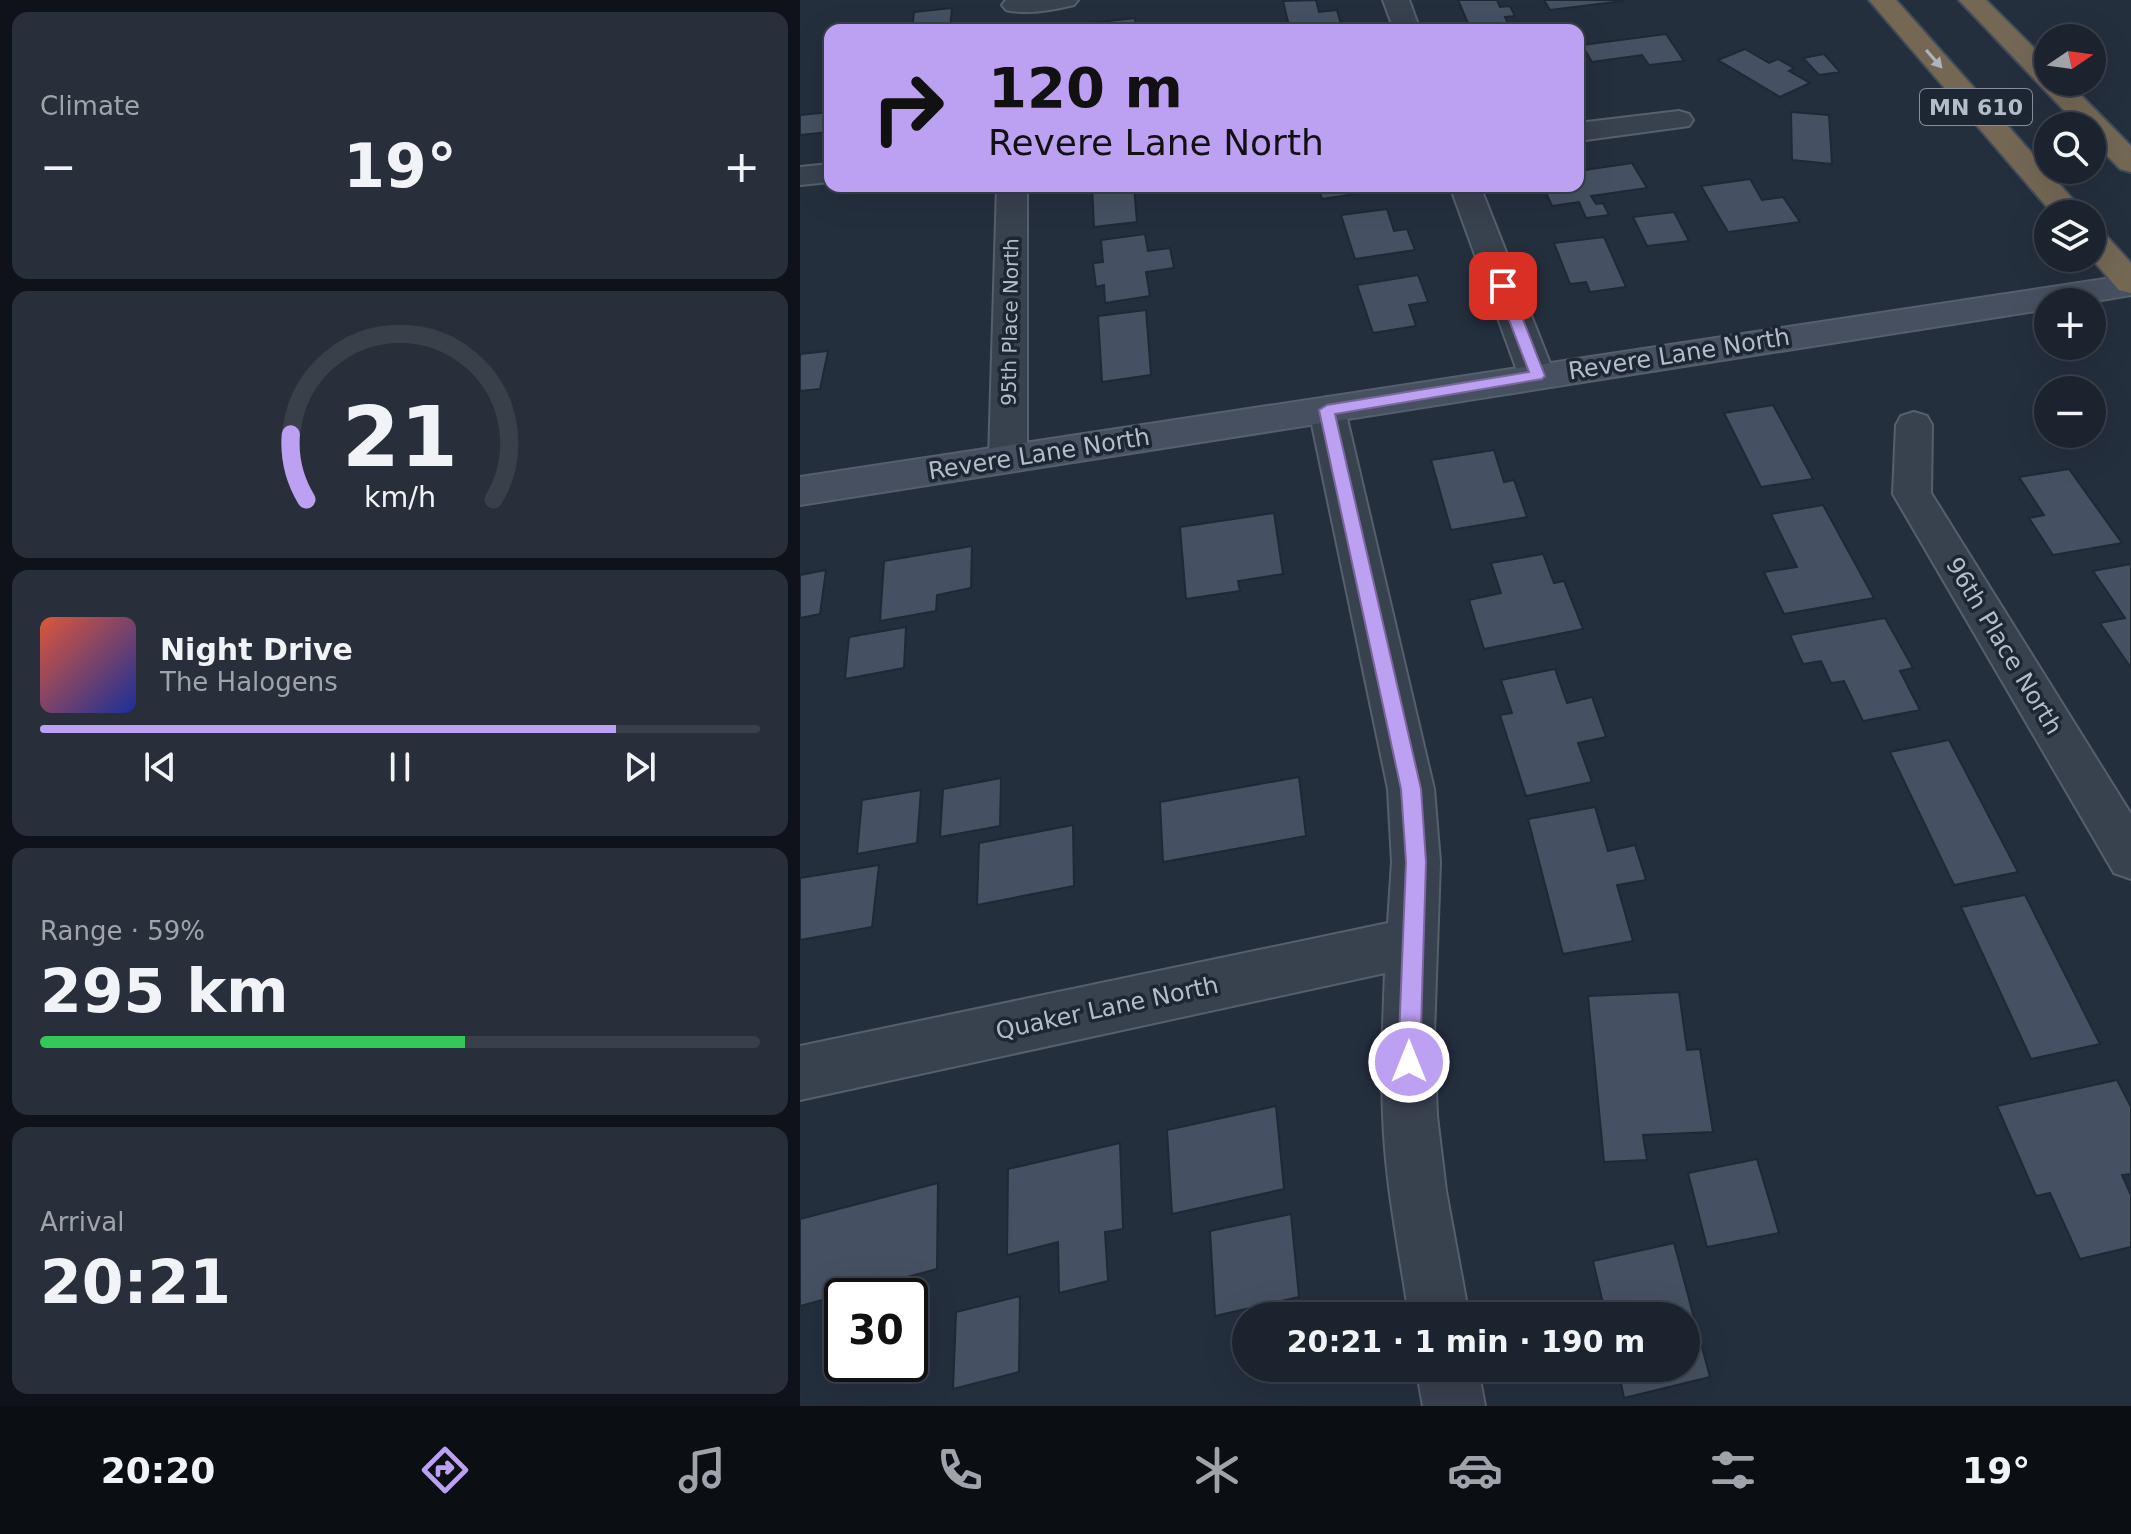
<!DOCTYPE html>
<html lang="en">
<head>
<meta charset="utf-8">
<style>
	:root { --surface:#1b232e; --page:#282f3a; --text:#f1f3f6; --muted:#a0a4aa; --line:#39404a; --accent:#bca0f2 }
	body { margin:0; font-family:"DejaVu Sans",sans-serif; background:var(--page); color:var(--text); height:100vh; display:flex; flex-direction:column; font-size:30px; white-space:nowrap }
	* { box-sizing:border-box; margin:0 }
	p { font-size:26px; color:var(--muted) }
	.icon { flex:none; width:44px; height:44px; fill:none; stroke:currentColor; stroke-width:2; stroke-linecap:round; stroke-linejoin:round }
	.map { position:relative; flex:1; overflow:hidden }
	.side { display:flex; flex-direction:column; gap:12px; padding:12px; background:#0f1319; width:800px }
	.side>* { flex:none }
	.hud { position:absolute; left:24px; top:24px; width:760px; height:168px; border-radius:16px; box-shadow:0 8px 32px #0002,0 0 0 2px var(--line); background:#bca0f2; color:#111; overflow:hidden }
	.needle { width:52px; rotate:77deg }
	.controls { position:absolute; left:1234px; top:24px; display:grid; gap:16px }
	.controls a { display:grid; place-items:center; width:72px; height:72px; border-radius:50%; background:var(--surface); box-shadow:0 8px 32px #0002,0 0 0 2px var(--line); font-size:40px }
	.speed { position:absolute; left:24px; top:1278px; display:flex; gap:16px; font-size:40px; font-weight:700; text-align:center }
	.speed>* { display:grid; place-content:center; width:104px; height:104px; border-radius:50%; background:var(--surface); box-shadow:0 8px 32px #0002,0 0 0 2px var(--line); line-height:1 }
	.speed .limit { border:4px solid #111; border-radius:12px; background:#fff; color:#111 }
	.pin { position:absolute; display:grid; place-items:center; width:68px; height:68px; color:#fff; margin:-34px; border-radius:16px; box-shadow:0 4px 12px #0006 }
	.me { position:absolute; width:88px; margin:-44px; rotate:0deg; stroke-linejoin:round; filter:drop-shadow(0 0 6px #0008) }
	.turn { display:flex; align-items:center; gap:28px; height:168px; padding:0 32px; font-size:36px }
	.turn .icon { width:104px; height:104px; stroke-width:2.5 }
	.turn b { display:block; font-size:56px; line-height:68px }
	.big { font-size:60px; font-weight:600; line-height:1.1 }
	.side .card { flex:1; display:flex; flex-direction:column; justify-content:center; gap:12px; min-width:0; padding:0 28px; border-radius:16px; background:var(--page) }
	.side .dial { align-items:center; gap:0 }
	.dial svg { height:208px; overflow:visible; fill:none; stroke:var(--line); stroke-width:7; stroke-linecap:round; text-anchor:middle }
	.dial text { fill:var(--text); stroke:none }
	.song { display:flex; align-items:center; gap:24px }
	.cover { width:96px; height:96px; border-radius:12px; background:linear-gradient(135deg,hsl(10 70% 55%),hsl(230 70% 35%)) }
	.played { height:8px; border-radius:4px; background:linear-gradient(90deg,var(--accent) 80%,var(--line) 80%) }
	.keys { display:flex; justify-content:space-around; direction:ltr }
	.heat { display:flex; justify-content:space-between; align-items:center; font-size:44px; direction:ltr }
	.charge { height:12px; border-radius:6px; background:linear-gradient(90deg,#34c759 59%,var(--line) 0) }
	.trip { position:absolute; left:432px; top:1302px; width:468px; height:80px; border-radius:40px; background:var(--surface); box-shadow:0 8px 32px #0002,0 0 0 2px var(--line); font-weight:600; line-height:80px; text-align:center }
	.tabs { display:flex; height:128px; justify-content:space-around; align-items:center; background:#0b0e12; color:var(--muted) }
	.tabs .icon { width:56px; height:56px }
	.tabs .current { color:var(--accent) }
	.tabs b { font-size:36px; color:var(--text) }
	main { display:flex; flex:1; min-height:0 }
	.map>svg:first-child { display:block }
	.building { fill:#455162; stroke:#1f2835; stroke-width:2 }
	.lines { fill:none; stroke-linecap:round; stroke-linejoin:round }
	.street-casing { stroke:#565f6c; stroke-width:4 }
	.secondary-casing { stroke:#565f6c; stroke-width:4 }
	.highway-casing { stroke:#434c59; stroke-width:4 }
	.street { fill:#38414e; fill-rule:evenodd }
	.secondary { fill:#465061; fill-rule:evenodd }
	.highway { fill:#746855; fill-rule:evenodd }
	.oneway { fill:#aeb4bd }
	.route { fill:#bca0f2; stroke:#7a689d; stroke-width:2 }
	.labels { text-anchor:middle; stroke-width:7; stroke-linejoin:round; paint-order:stroke }
	.far-street-label { font-size:20px; fill:#b4bcc9; stroke:#1d2633 }
	.shield { fill:#1d2633; stroke:#878f9c; stroke-width:2 }
	.shield-label { font-size:22px; font-weight:bold; fill:#b4bcc9 }
	.street-label { font-size:24px; fill:#b4bcc9; stroke:#1d2633 }
</style>
</head>
<body>
<main>
<section class="side">
<div class="card"><p>Climate</p>
<div class="heat"><a>−</a><b class="big">19°</b><a>+</a></div>
</div>
<div class="card dial"><svg viewBox="0 0 100 80">
<path d="M14 69A42 42 0 1 1 86 69"/>
<path d="M14 69A42 42 0 0 1 8 44" stroke="#bca0f2"/>
<text x="50" y="56" font-size="32" font-weight="700">21</text>
<text x="50" y="72" font-size="11">km/h</text>
</svg></div>
<div class="card">
<div class="song"><i class="cover"></i><div><b>Night Drive</b><p>The Halogens</p></div></div>
<div class="played"></div>
<div class="keys"><svg class="icon" aria-label="previous" viewBox="0 0 24 24"><path d="M18 5L8 12l10 7zM5 5v14"/></svg><svg class="icon" aria-label="pause" viewBox="0 0 24 24"><path d="M8 5v14M16 5v14"/></svg><svg class="icon" aria-label="next" viewBox="0 0 24 24"><path d="M6 5l10 7-10 7zM19 5v14"/></svg></div>
</div>
<div class="card"><p>Range · 59%</p><b class="big">295 km</b><div class="charge"></div></div>
<div class="card"><p>Arrival</p><b class="big">20:21</b></div>
</section>
<div class="map">
<svg width="1331" height="1406" viewBox="0 0 1331 1406">
	<rect width="100%" height="100%" fill="#242f3e"/>
	<!-- building -->
	<path class="building" d="M516 0 519 12 537 10 542 28 490 30 483 1Z
		M658 0H697L700 7 710 6 715 16 705 17 711 30H671Z
		M744 0H823V1L750 10Z
		M152 8 150 30H112L114 12Z
		M335 18 336 30H282V24Z
		M866 34 884 61 849 65 842 55 792 62 782 45Z
		M945 49 969 63 978 59 994 68 989 71 1010 83 980 97 918 60Z
		M1024 54 1040 72 1019 75 1003 58Z
		M30 112V132L0 135V115Z
		M991 112 1029 115 1032 164 992 160Z
		M832 163 847 188 791 196 796 204 803 203 809 215 786 218 779 202 752 206 743 186H778V171Z
		M950 179 962 200 983 197 1000 222 928 232 901 186Z
		M292 186H334L337 222 294 227Z
		M518 186H587L588 189 522 199Z
		M587 209 594 231 607 229 615 250 555 259 541 215Z
		M874 212 889 241 847 246 833 217Z
		M345 234 348 251 370 248 374 268 346 272 350 296 305 303 304 285 296 287 293 263 303 262 301 240Z
		M804 237 826 287 790 292 786 282 770 284 754 243Z
		M618 275 628 302 609 305 616 326 573 333 557 285Z
		M346 310 351 375 302 382 298 316Z
		M28 351 20 389 0 391V354Z
		M973 405 1013 479 961 487 924 413Z
		M694 450 704 482 714 480 727 517 651 530 631 460Z
		M1269 469 1322 543 1253 555 1229 518 1244 515 1219 477Z
		M1023 505 1074 598 984 614 964 572 997 567 971 514Z
		M474 513 483 574 438 581 440 591 386 599 380 527Z
		M172 546 171 588 137 595 136 611 80 621 84 561Z
		M743 554 754 583 764 581 783 629 684 649 669 600 701 593 691 563Z
		M1331 564V668L1300 623 1325 618 1293 571Z
		M26 570 20 614 0 618V575Z
		M1085 618 1113 668 1100 671 1120 710 1063 721 1044 681 1031 683 1021 661 1003 664 990 635Z
		M106 627 104 668 45 679 49 637Z
		M755 669 767 703 792 697 806 737 778 743 792 782 726 796 700 715 712 713 701 680Z
		M1149 740 1218 872 1154 885 1090 752Z
		M499 777 506 836 363 862 360 802Z
		M201 778 200 826 140 837 143 789Z
		M121 790 117 843 57 854 62 800Z
		M795 807 808 851 835 845 846 880 817 885 833 941 763 954 728 819Z
		M273 825 274 886 177 905 179 843Z
		M79 865 72 927 0 940V878Z
		M1225 895 1300 1044 1231 1059 1161 907Z
		M879 992 887 1050 900 1049 913 1132 843 1135 847 1160 804 1162 788 996Z
		M1317 1080 1331 1107V1174L1322 1175 1331 1195V1247L1280 1259 1250 1193 1236 1196 1197 1106Z
		M476 1106 484 1189 372 1214 367 1130Z
		M320 1143 323 1229 305 1232 308 1281 259 1293 258 1242 207 1255 208 1169Z
		M957 1159 979 1233 907 1247 888 1173Z
		M138 1183 137 1269 0 1306V1219Z
		M491 1214 499 1297 415 1316 410 1231Z
		M874 1243 910 1377 824 1398 818 1368H886V1316H806L793 1261Z
		M220 1296 219 1372 153 1389 156 1312Z"/>
	<g class="lines">
		<defs>
			<path id="street" d="M206 0H278L274 5C254 10 226 15 206 10L202 5Z
				M583 0H609L620 30H594Z
				M879 111 889 114 893 120 889 126 778 141V123Z
				M30 164V182L0 185V167Z
				M197 186H227V458L221 468 208 472 195 468 189 458Z
				M650 186H680L755 376 750 385 737 388 724 385 719 376Z
				M527 397 540 401 545 410 634 789 640 862 634 1035 637 1116 646 1191 669 1316H609C599 1249 585 1182 583 1114 581 1067 583 1020 585 973L0 1100V1046L588 923 592 862 588 789 509 410 514 401Z
				M1114 412 1127 416 1132 425 1131 493 1331 814V879L1314 873 1093 494 1096 425 1101 416Z
				M616 1368H678L685 1406H623Z"/>
			<path id="secondary" d="M1331 275V295L1290 302H1248V309L0 505V477Z"/>
			<path id="highway" d="M1069 0H1096L1286 214H1253Z
				M1159 0H1186L1248 62V82H1268L1331 146V172L1320 169 1292 140V126H1279Z
				M1292 229 1303 232 1331 263V293L1319 290 1291 258Z"/>
		</defs>
		<!-- street casing -->
		<use href="#street" class="street-casing"/>
		<!-- secondary casing -->
		<use href="#secondary" class="secondary-casing"/>
		<!-- highway casing -->
		<use href="#highway" class="highway-casing"/>
		<!-- street -->
		<use href="#street" class="street"/>
		<!-- secondary -->
		<use href="#secondary" class="secondary"/>
		<!-- highway -->
		<use href="#highway" class="highway"/>
	</g>
	<!-- one-way arrows -->
	<defs><path id="oneway-solid" d="M-6-.8H1V-3.2L6.5 0L1 3.2V.8H-6Z" transform="scale(2)"/></defs>
	<use class="oneway" href="#oneway-solid" transform="translate(1134 59) rotate(49)"/>
	<!-- route -->
	<path class="route" d="M703 281 710 286 745 376 742 379 535 414 621 789 626 862 620 1062 617 1070 609 1073 601 1070 598 1062 606 862 601 789 519 410 527 405 729 372 696 286Z"/>
	<g class="labels">
		<!-- far-street labels -->
		<g class="far-street-label">
			<text transform="translate(210 322) rotate(-89)" y="7">95th Place North</text>
		</g>
		<!-- shield labels -->
		<rect class="shield" x="1120" y="89" width="112" height="36" rx="6"/>
		<g class="shield-label">
			<text x="1176" y="115">MN 610</text>
		</g>
		<!-- street labels -->
		<g class="street-label">
			<text transform="translate(879 354) rotate(-9)" y="8">Revere Lane North</text>
			<text transform="translate(239 454) rotate(-9)" y="8">Revere Lane North</text>
			<text transform="translate(1204 646) rotate(59)" y="8">96th Place North</text>
			<text transform="translate(307 1008) rotate(-12)" y="8">Quaker Lane North</text>
		</g>
	</g>
</svg>
<div class="controls">
<a><svg class="needle" viewBox="-14 -14 28 28"><path d="M0-13l5 13h-10z" fill="#e53935"/><path d="M0 13l5-13h-10z" fill="#a0a4aa"/></svg></a>
<a><svg class="icon" aria-label="search" viewBox="0 0 24 24"><circle cx="10" cy="10" r="6"/><path d="M15 15l6 6"/></svg></a>
<a><svg class="icon" aria-label="layers" viewBox="0 0 24 24"><path d="M12 4l9 5-9 5-9-5zM3 14l9 5 9-5"/></svg></a>
<a>+</a>
<a>−</a>
</div>
<div class="speed"><div class="limit">30</div></div>
<div class="pin" style="left:703px;top:286px;background:#d93025"><svg class="icon" aria-label="arrive" viewBox="0 0 24 24"><path d="M6 21V4h12l-3 4 3 4H6"/></svg></div>
<svg class="me" style="left:609px;top:1062px" viewBox="-20 -20 40 40"><circle r="17" fill="#bca0f2" stroke="#fff" stroke-width="3"/><path d="M0-11L8 9 0 5-8 9z" fill="#fff"/></svg>
<div class="trip">20:21 · 1 min · 190 m</div>
<div class="hud">
<div class="turn"><svg class="icon" aria-label="right" viewBox="0 0 24 24"><path d="M7 20v-9h11M14 6l5 5-5 5"/></svg><div><b>120 m</b>Revere Lane North</div></div>
</div>
</div>
</main>
<nav class="tabs">
<b>20:20</b>
<svg class="icon current" aria-label="directions" viewBox="0 0 24 24"><path d="M12 3l9 9-9 9-9-9zM9 14v-3h6M13 9l2 2-2 2"/></svg>
<svg class="icon" aria-label="music" viewBox="0 0 24 24"><path d="M9 18V5l10-2v13"/><circle cx="6" cy="18" r="3"/><circle cx="16" cy="16" r="3"/></svg>
<svg class="icon" aria-label="phone" viewBox="0 0 24 24"><path d="M5 4h4l2 5-3 2q2 4 5 5l2-3 5 2v4C11 20 4 13 5 4z"/></svg>
<svg class="icon" aria-label="climate" viewBox="0 0 24 24"><path d="M12 3v18M4 7l16 10M4 17L20 7"/></svg>
<svg class="icon" aria-label="car" viewBox="0 0 24 24"><path d="M5 17H2v-5l4-1 3-4h7l3 4 3 1v5h-3M9 17h6M6 11h13"/><circle cx="7" cy="17" r="2"/><circle cx="17" cy="17" r="2"/></svg>
<svg class="icon" aria-label="filters" viewBox="0 0 24 24"><path d="M4 7h16M4 17h16"/><circle cx="9" cy="7" r="2"/><circle cx="15" cy="17" r="2"/></svg>
<b>19°</b>
</nav>
</body>
</html>
